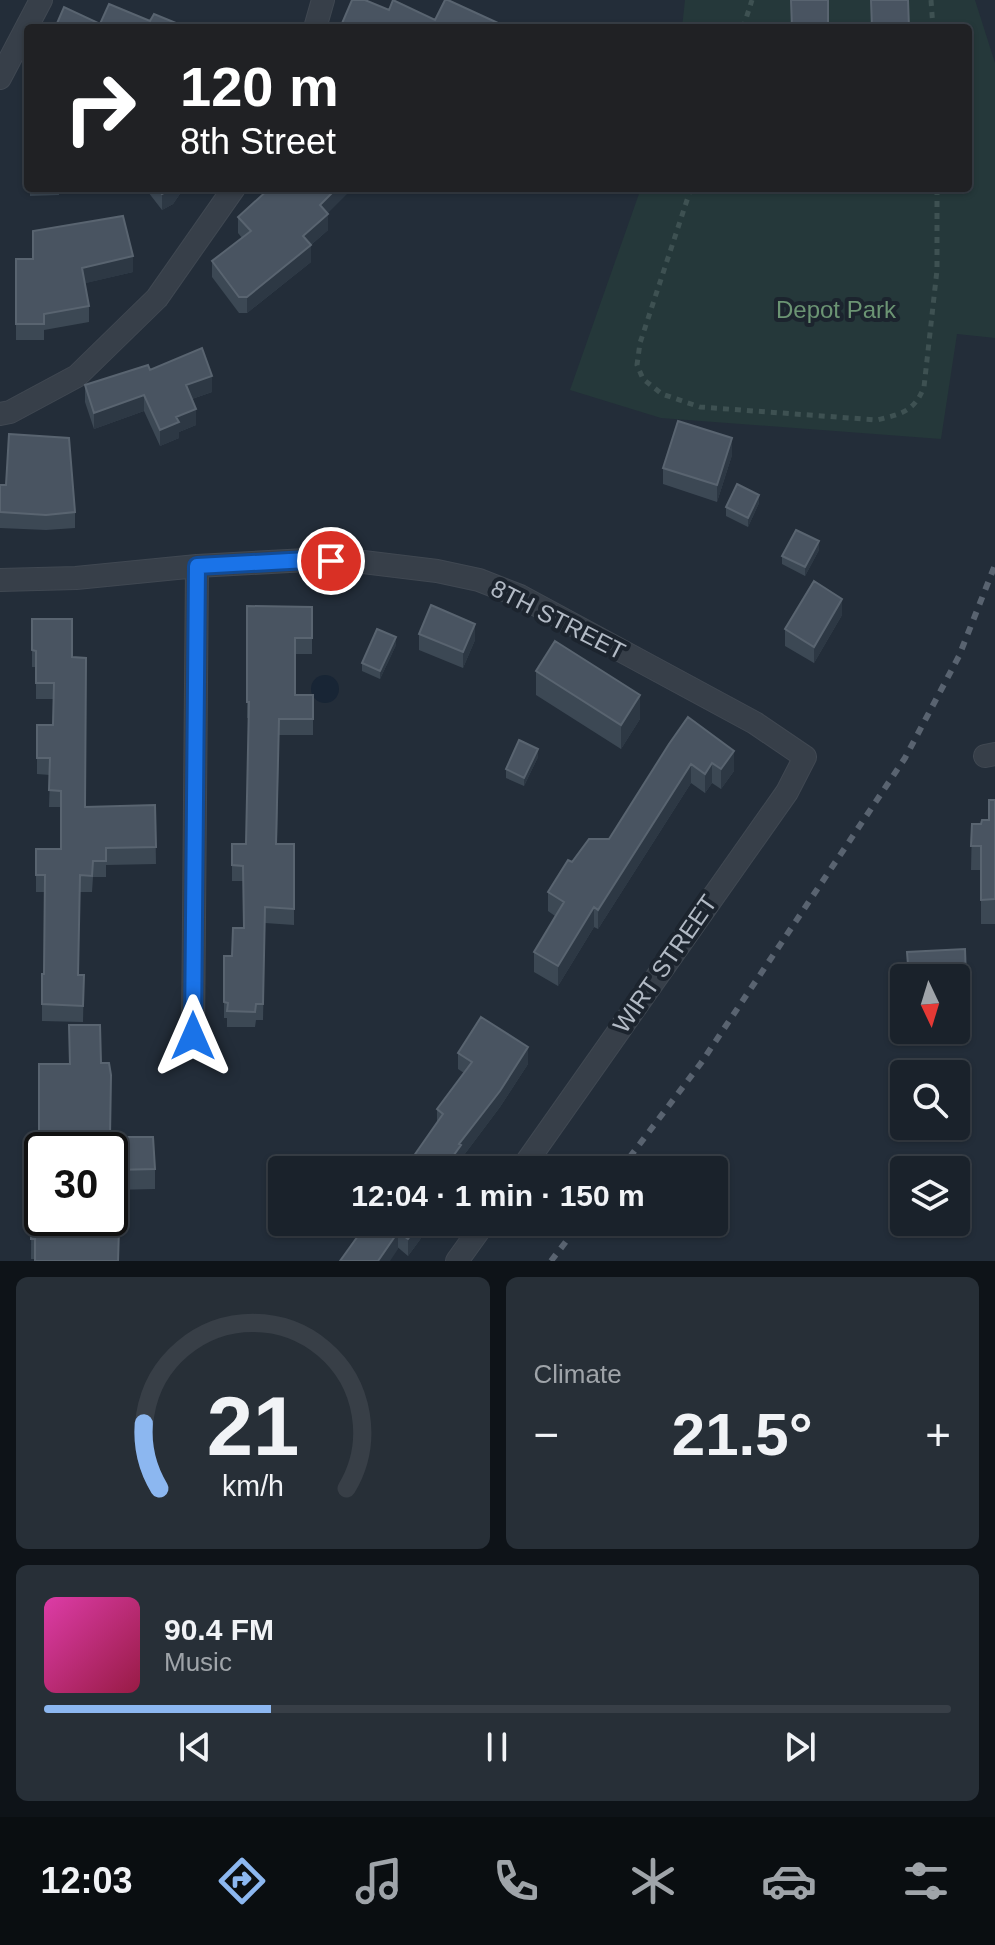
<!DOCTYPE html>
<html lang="en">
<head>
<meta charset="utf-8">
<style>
	:root { --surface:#1a222b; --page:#272f37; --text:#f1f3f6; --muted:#9fa4a9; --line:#383f47; --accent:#8cb7f0 }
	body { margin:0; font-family:Arial,sans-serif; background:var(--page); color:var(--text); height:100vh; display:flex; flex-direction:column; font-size:30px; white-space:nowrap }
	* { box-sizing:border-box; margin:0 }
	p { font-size:26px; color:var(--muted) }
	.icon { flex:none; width:44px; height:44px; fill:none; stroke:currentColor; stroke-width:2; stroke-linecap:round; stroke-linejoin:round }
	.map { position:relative; height:1261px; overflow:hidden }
	.details { display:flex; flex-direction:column; gap:16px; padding:16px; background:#0e1318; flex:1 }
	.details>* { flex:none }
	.banner { position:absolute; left:24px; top:24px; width:948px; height:168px; border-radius:8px; box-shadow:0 2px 6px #0004,0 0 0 2px var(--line); background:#202124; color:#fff; overflow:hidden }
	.needle { width:52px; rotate:176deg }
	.fabs { position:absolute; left:890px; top:964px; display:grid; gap:16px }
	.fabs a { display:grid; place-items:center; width:80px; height:80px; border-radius:8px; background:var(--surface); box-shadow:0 2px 6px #0004,0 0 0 2px var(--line); font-size:40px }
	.speed { position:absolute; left:24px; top:1132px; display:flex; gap:16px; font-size:40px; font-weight:700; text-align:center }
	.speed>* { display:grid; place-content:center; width:104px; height:104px; border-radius:50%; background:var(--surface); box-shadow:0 2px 6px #0004,0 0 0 2px var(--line); line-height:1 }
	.speed .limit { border:4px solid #111; border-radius:12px; background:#fff; color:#111 }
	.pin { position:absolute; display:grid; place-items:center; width:68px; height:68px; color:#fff; margin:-34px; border:4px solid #fff; border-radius:50%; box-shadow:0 2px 8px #0007 }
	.me { position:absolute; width:88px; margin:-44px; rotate:0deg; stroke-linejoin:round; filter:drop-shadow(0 0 6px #0008) }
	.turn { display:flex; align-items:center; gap:28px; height:168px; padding:0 24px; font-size:36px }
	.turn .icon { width:104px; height:104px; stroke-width:2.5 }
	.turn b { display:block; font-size:56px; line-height:68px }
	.big { font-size:60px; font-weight:700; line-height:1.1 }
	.details .widget { flex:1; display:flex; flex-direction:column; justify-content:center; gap:12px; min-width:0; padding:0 28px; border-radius:12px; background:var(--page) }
	.details .dial { align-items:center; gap:0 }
	.dial svg { height:208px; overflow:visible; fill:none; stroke:var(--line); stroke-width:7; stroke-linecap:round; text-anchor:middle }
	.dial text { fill:var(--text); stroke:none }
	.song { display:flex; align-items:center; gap:24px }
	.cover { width:96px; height:96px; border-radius:12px; background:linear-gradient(135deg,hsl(320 70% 55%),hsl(340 70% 35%)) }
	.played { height:8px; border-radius:4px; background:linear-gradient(90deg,var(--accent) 25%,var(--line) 25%) }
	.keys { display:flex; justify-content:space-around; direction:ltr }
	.heat { display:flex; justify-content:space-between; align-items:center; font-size:44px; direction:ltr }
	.details .tiles { flex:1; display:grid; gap:16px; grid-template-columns:1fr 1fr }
	.widget:last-child { grid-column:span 2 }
	.trip { position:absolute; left:268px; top:1156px; width:460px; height:80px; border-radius:8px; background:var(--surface); box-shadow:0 2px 6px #0004,0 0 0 2px var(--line); font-weight:700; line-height:80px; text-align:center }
	.dock { display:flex; height:128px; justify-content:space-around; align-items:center; background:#0a0e11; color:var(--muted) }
	.dock .icon { width:56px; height:56px }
	.dock .selected { color:var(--accent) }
	.dock b { font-size:36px; color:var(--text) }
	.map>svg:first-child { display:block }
	.green { fill:#25383a }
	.water { fill:#182535 }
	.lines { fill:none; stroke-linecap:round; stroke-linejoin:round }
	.street-casing { stroke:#404852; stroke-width:24 }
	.path { stroke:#3e5152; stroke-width:5; stroke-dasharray:6 6; stroke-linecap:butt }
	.street { stroke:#373f49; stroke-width:22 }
	.rail { stroke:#596370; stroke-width:6; stroke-dasharray:8 8; stroke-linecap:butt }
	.wall { fill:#3c4854 }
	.shaded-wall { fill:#2d3844 }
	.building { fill:#495461; stroke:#596470; stroke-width:2; fill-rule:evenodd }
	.route-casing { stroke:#114b97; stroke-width:20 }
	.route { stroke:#1a73e8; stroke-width:14 }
	.labels { text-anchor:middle; stroke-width:8; stroke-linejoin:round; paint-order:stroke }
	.park-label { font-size:24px; fill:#6b9473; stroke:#1c242e }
	.street-label { font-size:24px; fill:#b2bac5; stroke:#1c242e }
</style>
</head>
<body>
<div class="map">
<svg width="995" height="1261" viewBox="0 0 995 1261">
	<rect width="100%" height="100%" fill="#232d39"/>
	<!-- green -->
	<path class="green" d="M685 0H975L995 63V338L957 334 941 439 661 418 570 390 641 188H968V28H682Z"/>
	<!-- water -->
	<path class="water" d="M311 689a14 14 0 1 1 28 0a14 14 0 1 1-28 0Z"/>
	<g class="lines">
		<defs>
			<path id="street" d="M315 28 323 0
				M0 78 41 0
				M0 414 10 412 77 376 157 298 234 188
				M0 580 76 578 197 566 307 560 355 561 437 571 479 580 520 596 755 723 805 757
				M985 756 995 754
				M193 1036 197 566
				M521 1170 787 792 805 757
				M457 1261 485 1222"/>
		</defs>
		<!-- street casing -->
		<use href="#street" class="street-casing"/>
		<!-- path -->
		<path class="path" d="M931 0 933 28
			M743 28 752 0
			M691 188 640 343 637 365 643 379 662 394 700 407 877 420C901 414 914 412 924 387L937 270V188"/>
		<!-- street -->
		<use href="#street" class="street"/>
		<!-- rail -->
		<path class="rail" d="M620 1170 701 1063 905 758 959 656 995 565
			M551 1261 581 1222"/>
	</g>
	<!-- wall -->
	<path class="wall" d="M30 188H59V195L30 196Z
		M145 188H184L173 204 162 210Z
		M327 214 328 230 311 245V262L247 313H239L212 277V261L242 238 238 233V217Z
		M16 259 133 272 85 283 89 306V322L44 330V340H16Z
		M150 370 212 392 192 399 196 425 179 432V438L160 446 144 411 94 429 85 402V385Z
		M732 455 717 502 663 484V468Z
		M0 485 75 512V528L46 530 0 528Z
		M759 503 748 527 726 516V507Z
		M819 550 805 576 782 564V556Z
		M247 606 312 607V654H295V695H313V735H279L277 844H294V925L265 923 263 1020H256L255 1027H227V1018H224V956H232L244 928 243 881H232V844H246L249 718H247Z
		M842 615 814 663 785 646V629Z
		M32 619 72 657 85 807 155 805 156 864 106 865V877H93L92 892H80L78 975H84L83 1022 42 1021V974H44L45 892H36V849H61V807H49L50 775 37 774V725H53L54 699H36V667H32Z
		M419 634 475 640 463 668 419 650Z
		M396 645 380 679 362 671V663Z
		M536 671 640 719 621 749 536 695Z
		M669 744 734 771 721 789 712 783 705 793 691 783 598 929 594 927 558 986 534 972V952L555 916 548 911V892L572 862 609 839Z
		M538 757 524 786 506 778V769Z
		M995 800V924H981V870H971L972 824H981L989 820Z
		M907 952 966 979V992L956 993V978H908Z
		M458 1053 528 1064 500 1107 461 1159V1161L437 1123V1109L464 1073 458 1069Z
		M101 1063 110 1137 155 1169V1189L113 1190 112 1229H119L118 1261H35V1259H31L32 1133H39Z
		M368 1222H430V1226L408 1256Z"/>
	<!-- shaded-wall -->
	<path class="shaded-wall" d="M173 188H184L173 204 162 210V194Z
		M337 188H353L323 218 328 214V230L304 251 311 245V262L247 313V297L303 236 320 205Z
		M133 256V272L82 284V268Z
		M212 376V392L186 401V385Z
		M144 395V411L94 429V413Z
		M196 409V425L179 432V438L160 446V430L176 417Z
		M732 438V455L717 502V485Z
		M759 495V503L748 527V518Z
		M819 541V550L805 576V567Z
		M842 599V615L814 663V647Z
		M475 624V640L463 668V652Z
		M396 637V645L380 679V671Z
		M640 695V719L621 749V725Z
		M538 749V757L524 786V778Z
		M734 751V771L721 789V769Z
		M712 763V783L705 793V774Z
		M691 764V783L598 929V910Z
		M594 907V927L558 986V966Z
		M528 1047V1064L500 1107 461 1159V1161L454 1170H443L459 1144Z
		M421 1222H430V1226L408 1256V1239Z
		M398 1232V1249L390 1261H378Z"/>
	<!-- building -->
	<path class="building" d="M352 0H365L389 10 393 0 435 20 445 0H448L498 23 495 28H340Z
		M791 0H828V28H792Z
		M871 0H908L909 28H872Z
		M109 4 150 21 154 14 176 23 173 28H55L64 7 100 24Z
		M157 188H173L162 194Z
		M270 188H337L320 205 328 214 303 236 311 245 247 297H239L212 261 251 231 238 217Z
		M123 216 133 256 82 268 89 306 44 314V324H16V259H33V231Z
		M202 348 212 376 186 385 196 409 176 417 179 422 160 430 144 395 94 413 85 385 148 365 150 370Z
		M678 421 732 438 717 485 663 468Z
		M9 434 69 438 75 512 46 515 0 512V485H6Z
		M737 484 759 495 748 518 726 507Z
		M796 530 819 541 805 567 782 556Z
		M814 581 842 599 814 647 785 629Z
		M431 605 475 624 463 652 419 634Z
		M247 606 312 607V638H295V695H313V719H279L276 844H294V909L265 907 263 1004H256L255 1012 227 1011 228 1003 224 1002V956H232L233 928H244L243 866 232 865V844H246L249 702H247Z
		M32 619H72V657L86 658 85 807 155 805 156 847 106 848V861H93L92 876 80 875 78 975H84L83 1006 42 1004V974H44L45 875H36V849H61V791L49 790 50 758H37V725H53L54 683H36V651L32 650Z
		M377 629 396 637 380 671 362 663Z
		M555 641 640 695 621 725 536 671Z
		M688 717 734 751 721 769 712 763 705 774 691 764 598 910 594 907 558 966 534 952 564 902 548 892 568 860 572 862 589 839H609L669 744Z
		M519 740 538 749 524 778 506 769Z
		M989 800H995V899L981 900V846H971L972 824H981L982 820H989Z
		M965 949 966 979 909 978 907 952Z
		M481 1017 528 1047 500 1091 459 1144 461 1145 443 1170H404L443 1114 437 1109 472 1062 458 1053Z
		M69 1025H100L101 1063H109L111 1075 110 1137H153L155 1169 113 1170 112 1229H119L118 1261H35V1239H31L32 1133H39V1064H70ZM42 1150H110V1218H42Z
		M368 1222H421L408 1239 398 1232 378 1261H340Z"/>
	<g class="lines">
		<defs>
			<path id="route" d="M193 1036 197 566 307 560 331 561"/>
		</defs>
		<!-- route casing -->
		<use href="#route" class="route-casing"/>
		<!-- route -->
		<use href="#route" class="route"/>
	</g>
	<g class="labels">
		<!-- park labels -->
		<g class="park-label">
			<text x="836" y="318">Depot Park</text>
		</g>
		<!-- street labels -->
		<g class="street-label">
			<text transform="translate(558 620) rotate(27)" y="8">8TH STREET</text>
			<text transform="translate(665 964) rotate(-55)" y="8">WIRT STREET</text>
		</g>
	</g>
</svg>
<div class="fabs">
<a><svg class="needle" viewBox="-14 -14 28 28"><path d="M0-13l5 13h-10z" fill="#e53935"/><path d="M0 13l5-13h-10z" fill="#9fa4a9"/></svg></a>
<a><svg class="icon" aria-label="search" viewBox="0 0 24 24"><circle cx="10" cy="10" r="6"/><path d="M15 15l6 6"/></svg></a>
<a><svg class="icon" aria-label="layers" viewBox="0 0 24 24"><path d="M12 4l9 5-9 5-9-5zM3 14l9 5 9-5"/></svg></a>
</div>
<div class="speed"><div class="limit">30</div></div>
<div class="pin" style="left:331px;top:561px;background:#d93025"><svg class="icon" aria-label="arrive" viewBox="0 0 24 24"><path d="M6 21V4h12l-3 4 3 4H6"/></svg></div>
<svg class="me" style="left:193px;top:1036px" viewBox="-20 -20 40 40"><path d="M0-17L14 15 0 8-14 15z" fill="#1a73e8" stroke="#fff" stroke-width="4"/></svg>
<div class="trip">12:04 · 1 min · 150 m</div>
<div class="banner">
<div class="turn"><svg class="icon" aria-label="right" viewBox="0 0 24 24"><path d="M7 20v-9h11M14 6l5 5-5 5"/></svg><div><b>120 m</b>8th Street</div></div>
</div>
</div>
<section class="details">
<div class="tiles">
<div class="widget dial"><svg viewBox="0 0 100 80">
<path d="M14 69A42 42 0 1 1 86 69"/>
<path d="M14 69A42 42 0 0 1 8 44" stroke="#8cb7f0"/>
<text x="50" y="56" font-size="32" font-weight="700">21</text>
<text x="50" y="72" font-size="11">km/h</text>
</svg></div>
<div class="widget"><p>Climate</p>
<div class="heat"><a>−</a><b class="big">21.5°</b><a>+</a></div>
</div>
<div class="widget">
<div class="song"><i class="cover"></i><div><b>90.4 FM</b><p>Music</p></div></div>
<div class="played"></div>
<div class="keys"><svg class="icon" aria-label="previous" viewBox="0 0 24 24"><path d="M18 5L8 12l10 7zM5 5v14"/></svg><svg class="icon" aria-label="pause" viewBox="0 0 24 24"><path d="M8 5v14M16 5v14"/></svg><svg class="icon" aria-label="next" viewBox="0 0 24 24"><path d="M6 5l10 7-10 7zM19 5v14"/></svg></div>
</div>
</div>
</section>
<nav class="dock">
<b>12:03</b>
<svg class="icon selected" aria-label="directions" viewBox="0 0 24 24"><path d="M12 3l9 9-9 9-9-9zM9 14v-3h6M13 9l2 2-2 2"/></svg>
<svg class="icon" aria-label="music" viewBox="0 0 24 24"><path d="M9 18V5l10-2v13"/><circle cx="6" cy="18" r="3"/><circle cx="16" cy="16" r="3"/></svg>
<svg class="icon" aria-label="phone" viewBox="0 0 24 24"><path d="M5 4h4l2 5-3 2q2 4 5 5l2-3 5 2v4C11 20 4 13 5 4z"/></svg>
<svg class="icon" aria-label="climate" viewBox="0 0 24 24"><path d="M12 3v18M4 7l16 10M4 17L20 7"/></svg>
<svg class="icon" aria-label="car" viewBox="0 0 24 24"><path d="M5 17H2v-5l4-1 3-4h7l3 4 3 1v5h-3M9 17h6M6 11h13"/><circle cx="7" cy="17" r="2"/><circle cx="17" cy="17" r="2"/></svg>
<svg class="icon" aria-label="filters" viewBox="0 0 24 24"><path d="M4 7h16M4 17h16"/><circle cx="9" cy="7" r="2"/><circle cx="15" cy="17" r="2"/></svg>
</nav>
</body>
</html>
